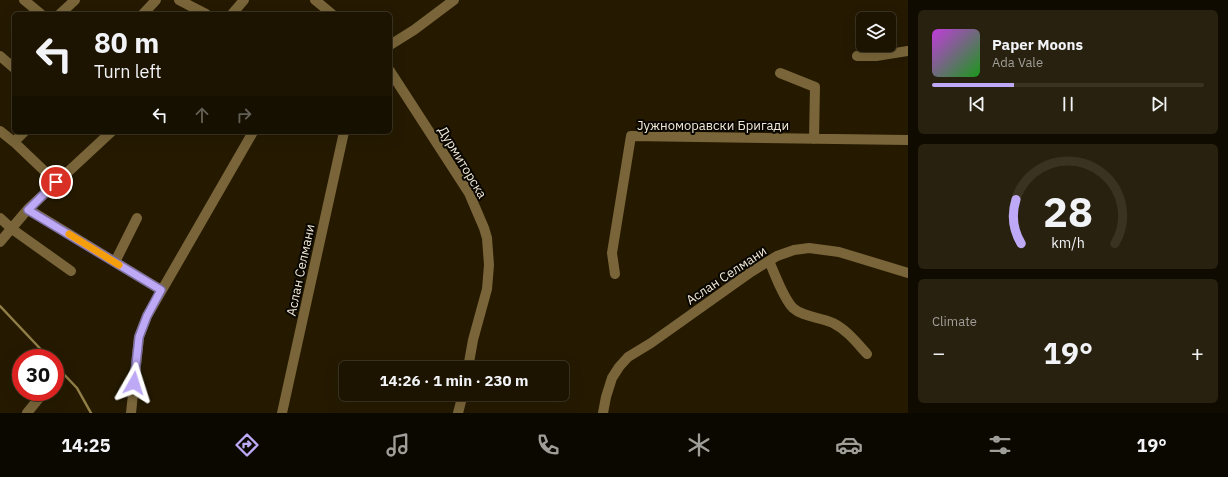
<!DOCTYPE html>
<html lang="en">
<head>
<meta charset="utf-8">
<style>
	:root { --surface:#1c1400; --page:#29210f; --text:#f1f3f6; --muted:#a09e99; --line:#3a3322; --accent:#bda9f5 }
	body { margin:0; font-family:"IBM Plex Sans",sans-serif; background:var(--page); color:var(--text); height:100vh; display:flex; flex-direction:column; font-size:15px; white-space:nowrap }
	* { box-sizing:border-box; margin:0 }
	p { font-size:13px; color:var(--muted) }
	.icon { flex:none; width:22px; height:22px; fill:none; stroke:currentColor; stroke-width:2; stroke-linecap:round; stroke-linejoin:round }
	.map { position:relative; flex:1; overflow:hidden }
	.details { display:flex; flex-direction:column; gap:10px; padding:10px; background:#0f0b00; width:320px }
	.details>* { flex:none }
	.guide { position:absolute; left:12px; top:12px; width:380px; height:122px; border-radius:6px; box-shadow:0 4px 16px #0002,0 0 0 1px var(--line); background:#1c1400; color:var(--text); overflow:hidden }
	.tools { position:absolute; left:856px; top:12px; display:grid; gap:8px }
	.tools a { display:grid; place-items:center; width:40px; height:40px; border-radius:6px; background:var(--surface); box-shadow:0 4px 16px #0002,0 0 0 1px var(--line); font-size:20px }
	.speed { position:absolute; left:12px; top:349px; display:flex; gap:8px; font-size:20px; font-weight:700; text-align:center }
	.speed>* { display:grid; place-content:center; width:52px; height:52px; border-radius:50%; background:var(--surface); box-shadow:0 4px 16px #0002,0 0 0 1px var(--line); line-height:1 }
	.speed .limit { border:6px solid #d22; background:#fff; color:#111 }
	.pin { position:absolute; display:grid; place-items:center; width:34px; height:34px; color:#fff; margin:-17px; border:2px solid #fff; border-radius:50%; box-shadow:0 1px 4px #0007 }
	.me { position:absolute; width:44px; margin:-22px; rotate:6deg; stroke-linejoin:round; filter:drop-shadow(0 0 3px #0008) }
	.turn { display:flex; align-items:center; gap:14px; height:84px; padding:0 16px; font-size:18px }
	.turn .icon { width:52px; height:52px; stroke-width:2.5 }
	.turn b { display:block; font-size:28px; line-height:34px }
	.lanes { display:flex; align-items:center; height:38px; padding:0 16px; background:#0003; justify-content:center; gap:20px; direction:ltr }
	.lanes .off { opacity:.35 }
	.big { font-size:30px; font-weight:700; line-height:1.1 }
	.details .card { flex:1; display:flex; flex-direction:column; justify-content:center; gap:6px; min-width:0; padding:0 14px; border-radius:6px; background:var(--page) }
	.details .dial { align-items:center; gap:0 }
	.dial svg { height:104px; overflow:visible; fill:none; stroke:var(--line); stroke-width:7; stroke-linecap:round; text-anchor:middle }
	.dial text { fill:var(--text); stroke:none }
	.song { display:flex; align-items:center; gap:12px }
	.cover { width:48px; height:48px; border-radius:6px; background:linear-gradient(135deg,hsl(290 70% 55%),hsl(120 70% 35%)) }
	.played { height:4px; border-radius:2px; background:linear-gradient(90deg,var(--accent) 30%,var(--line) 30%) }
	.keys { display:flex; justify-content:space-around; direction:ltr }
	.heat { display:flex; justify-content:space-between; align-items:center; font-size:22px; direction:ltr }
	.trip { position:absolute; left:339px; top:361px; width:230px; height:40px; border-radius:6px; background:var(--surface); box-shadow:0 4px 16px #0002,0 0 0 1px var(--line); font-weight:700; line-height:40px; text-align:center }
	.dock { display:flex; height:64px; justify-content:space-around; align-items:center; background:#0b0800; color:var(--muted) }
	.dock .icon { width:28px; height:28px }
	.dock .on { color:var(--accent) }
	.dock b { font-size:18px; color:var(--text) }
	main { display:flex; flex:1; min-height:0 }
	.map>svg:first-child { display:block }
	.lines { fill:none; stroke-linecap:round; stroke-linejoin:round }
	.stream { stroke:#927e47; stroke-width:2.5 }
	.street { stroke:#796539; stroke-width:10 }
	.route-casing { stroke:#7b6e9f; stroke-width:10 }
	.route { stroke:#bda9f5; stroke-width:7 }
	.slow { stroke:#f59e0b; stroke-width:7 }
	.labels { text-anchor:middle; stroke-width:4; stroke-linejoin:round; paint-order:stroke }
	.street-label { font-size:13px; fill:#f1ead9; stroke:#0a0600 }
</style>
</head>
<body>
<main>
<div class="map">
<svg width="908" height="413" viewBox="0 0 908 413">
	<rect width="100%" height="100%" fill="#251a00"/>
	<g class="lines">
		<!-- stream -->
		<path class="stream" d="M0 306 49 358
			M55 365 77 388 91 413"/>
		<!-- street -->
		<path class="street" d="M24 0 41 14
			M179 0 206 14
			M315 0 332 14
			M60 14 75 0
			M143 14 156 0
			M232 14 244 0
			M390 45 414 30 454 0
			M0 56 14 68
			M857 56H876L908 51
			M390 71 469 193 484 228 487 238 489 265 487 289 473 340 468 368
			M780 73 815 87 814 139
			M0 131 14 142 56 182
			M14 142 24 132
			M28 209 161 290
			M0 218 12 229 71 271
			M0 242 28 209 111 132
			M769 261C775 274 783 298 793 308 803 317 820 317 833 323 847 330 857 343 867 354
			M115 262 137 218
			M615 274 612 253 631 136 908 140
			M27 413 44 392
			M131 413 139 337 147 316 253 132
			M282 413 344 132
			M458 413 463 394
			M603 413 606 397 612 378 619 367 628 357 651 343 751 272 777 256 794 250 809 248 839 252 908 273"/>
	</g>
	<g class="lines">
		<defs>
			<path id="route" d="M56 182 28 210 161 290 147 316 139 337 134 383"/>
		</defs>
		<!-- route casing -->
		<use href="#route" class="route-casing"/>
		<!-- route -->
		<use href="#route" class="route"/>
		<!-- slow -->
		<path class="slow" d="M69 234 119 265"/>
	</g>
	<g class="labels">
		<!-- street labels -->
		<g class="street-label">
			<text x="713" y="130">Јужноморавски Бригади</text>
			<text transform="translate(463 162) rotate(59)" y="5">Дурмиторска</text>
			<text transform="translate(300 270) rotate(-78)" y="5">Аслан Селмани</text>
			<text transform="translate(726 275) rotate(-34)" y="5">Аслан Селмани</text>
		</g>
	</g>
</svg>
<div class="tools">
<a><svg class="icon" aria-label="layers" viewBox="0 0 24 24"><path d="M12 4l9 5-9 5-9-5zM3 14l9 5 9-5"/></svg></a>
</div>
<div class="speed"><div class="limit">30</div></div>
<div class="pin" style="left:56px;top:182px;background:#d93025"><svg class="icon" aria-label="arrive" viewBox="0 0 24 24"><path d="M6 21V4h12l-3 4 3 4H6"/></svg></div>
<svg class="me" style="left:134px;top:383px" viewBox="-20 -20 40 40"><path d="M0-17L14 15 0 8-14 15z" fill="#bda9f5" stroke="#fff" stroke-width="4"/></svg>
<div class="trip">14:26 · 1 min · 230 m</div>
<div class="guide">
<div class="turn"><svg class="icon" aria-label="left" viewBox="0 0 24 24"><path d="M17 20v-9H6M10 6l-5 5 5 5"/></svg><div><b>80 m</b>Turn left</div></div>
<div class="lanes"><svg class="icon" aria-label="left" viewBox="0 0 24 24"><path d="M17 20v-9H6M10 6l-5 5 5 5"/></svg><svg class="icon off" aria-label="ahead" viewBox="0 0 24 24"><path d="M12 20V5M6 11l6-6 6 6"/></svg><svg class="icon off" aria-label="right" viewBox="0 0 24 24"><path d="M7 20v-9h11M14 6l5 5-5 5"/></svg></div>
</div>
</div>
<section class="details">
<div class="card">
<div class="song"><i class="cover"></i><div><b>Paper Moons</b><p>Ada Vale</p></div></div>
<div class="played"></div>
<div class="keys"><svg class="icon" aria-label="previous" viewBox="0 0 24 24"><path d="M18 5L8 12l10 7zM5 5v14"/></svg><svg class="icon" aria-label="pause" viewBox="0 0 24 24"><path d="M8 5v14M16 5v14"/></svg><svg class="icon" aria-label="next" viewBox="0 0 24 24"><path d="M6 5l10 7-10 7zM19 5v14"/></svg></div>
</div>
<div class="card dial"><svg viewBox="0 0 100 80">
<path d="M14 69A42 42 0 1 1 86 69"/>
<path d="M14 69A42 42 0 0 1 10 35" stroke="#bda9f5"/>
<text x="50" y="56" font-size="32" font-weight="700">28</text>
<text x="50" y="72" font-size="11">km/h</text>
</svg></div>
<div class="card"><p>Climate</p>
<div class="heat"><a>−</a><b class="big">19°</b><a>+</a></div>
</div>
</section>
</main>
<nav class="dock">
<b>14:25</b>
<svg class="icon on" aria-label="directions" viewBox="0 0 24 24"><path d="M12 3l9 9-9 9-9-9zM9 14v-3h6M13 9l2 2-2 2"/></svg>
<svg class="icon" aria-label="music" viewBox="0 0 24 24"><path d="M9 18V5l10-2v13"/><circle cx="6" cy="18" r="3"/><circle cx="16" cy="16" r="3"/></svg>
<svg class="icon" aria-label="phone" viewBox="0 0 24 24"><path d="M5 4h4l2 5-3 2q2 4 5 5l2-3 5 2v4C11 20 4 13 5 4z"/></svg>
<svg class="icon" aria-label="climate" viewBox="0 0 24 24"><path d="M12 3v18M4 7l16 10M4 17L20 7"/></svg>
<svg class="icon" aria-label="car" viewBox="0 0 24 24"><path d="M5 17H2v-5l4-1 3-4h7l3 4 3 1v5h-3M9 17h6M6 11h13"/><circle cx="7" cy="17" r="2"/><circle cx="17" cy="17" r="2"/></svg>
<svg class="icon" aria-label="filters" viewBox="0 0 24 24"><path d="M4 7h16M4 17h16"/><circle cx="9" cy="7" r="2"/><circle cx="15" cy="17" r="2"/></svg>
<b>19°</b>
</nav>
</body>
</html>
